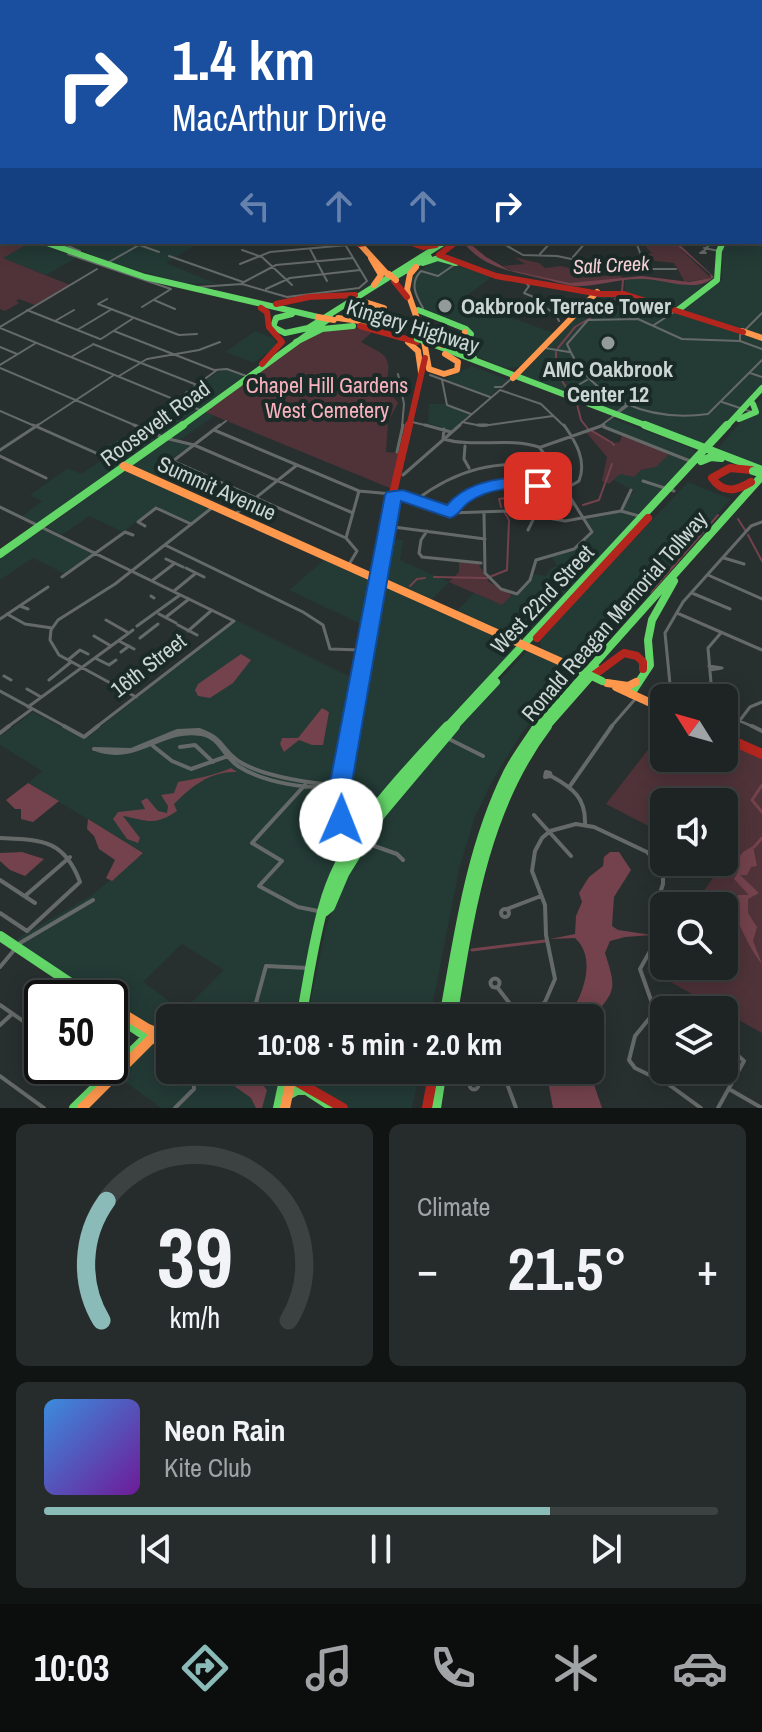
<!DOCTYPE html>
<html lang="en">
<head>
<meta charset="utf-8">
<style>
	:root { --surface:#1e2423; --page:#262c2b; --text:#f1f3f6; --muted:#a1a4a6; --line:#3c4141; --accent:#8bbbb9 }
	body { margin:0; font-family:"Archivo Narrow",sans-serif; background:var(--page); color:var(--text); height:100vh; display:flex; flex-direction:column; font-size:30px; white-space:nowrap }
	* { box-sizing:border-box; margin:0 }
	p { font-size:26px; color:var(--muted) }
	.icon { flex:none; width:44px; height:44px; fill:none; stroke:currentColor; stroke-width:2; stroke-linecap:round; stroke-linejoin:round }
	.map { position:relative; height:1108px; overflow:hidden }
	.drawer { display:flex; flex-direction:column; gap:16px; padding:16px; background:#101413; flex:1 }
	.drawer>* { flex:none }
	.top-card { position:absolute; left:0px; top:0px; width:762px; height:244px; box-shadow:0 4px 20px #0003,0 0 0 2px var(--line); background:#1a4fa0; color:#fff; overflow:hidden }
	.needle { width:52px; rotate:307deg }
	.fabs { position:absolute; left:650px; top:684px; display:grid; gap:16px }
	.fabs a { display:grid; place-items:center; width:88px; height:88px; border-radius:12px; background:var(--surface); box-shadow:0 4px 20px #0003,0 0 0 2px var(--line); font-size:40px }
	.speed { position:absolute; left:24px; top:980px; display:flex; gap:16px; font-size:40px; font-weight:700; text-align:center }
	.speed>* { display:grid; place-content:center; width:104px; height:104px; border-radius:50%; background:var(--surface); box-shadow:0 4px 20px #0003,0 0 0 2px var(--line); line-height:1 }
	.speed .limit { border:4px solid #111; border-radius:12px; background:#fff; color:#111 }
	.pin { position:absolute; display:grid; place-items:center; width:68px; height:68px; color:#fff; margin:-34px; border-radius:16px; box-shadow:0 4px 12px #0006 }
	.me { position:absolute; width:88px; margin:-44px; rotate:1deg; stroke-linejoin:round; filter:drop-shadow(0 0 6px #0008) }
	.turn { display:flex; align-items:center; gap:28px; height:168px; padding:0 40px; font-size:36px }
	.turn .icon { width:104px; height:104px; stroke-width:2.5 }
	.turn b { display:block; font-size:56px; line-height:68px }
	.lanes { display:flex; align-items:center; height:76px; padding:0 40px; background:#0003; justify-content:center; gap:40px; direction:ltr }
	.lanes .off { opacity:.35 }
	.big { font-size:60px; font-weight:800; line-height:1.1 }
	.drawer .card { flex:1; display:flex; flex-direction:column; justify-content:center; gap:12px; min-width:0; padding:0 28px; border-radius:12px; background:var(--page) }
	.drawer .dial { align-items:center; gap:0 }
	.dial svg { height:208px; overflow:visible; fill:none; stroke:var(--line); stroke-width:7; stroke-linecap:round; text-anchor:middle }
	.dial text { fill:var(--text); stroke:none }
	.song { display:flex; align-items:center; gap:24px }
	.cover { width:96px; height:96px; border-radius:12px; background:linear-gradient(135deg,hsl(210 70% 55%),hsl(280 70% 35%)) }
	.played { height:8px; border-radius:4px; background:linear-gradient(90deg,var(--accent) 75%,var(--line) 75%) }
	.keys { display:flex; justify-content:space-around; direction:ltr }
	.heat { display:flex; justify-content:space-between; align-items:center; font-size:44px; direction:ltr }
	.drawer .tiles { flex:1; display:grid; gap:16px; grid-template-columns:1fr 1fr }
	.card:last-child { grid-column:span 2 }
	.trip { position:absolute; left:156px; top:1004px; width:448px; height:80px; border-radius:12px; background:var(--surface); box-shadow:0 4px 20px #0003,0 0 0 2px var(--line); font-weight:800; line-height:80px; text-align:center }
	.menu { display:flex; height:128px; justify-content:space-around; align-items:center; background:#0c0e0e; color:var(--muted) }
	.menu .icon { width:56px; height:56px }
	.menu .on { color:var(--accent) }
	.menu b { font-size:36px; color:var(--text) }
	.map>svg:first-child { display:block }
	.built { fill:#233a35; fill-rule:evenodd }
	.green { fill:#4f3339 }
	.water { fill:#73424c }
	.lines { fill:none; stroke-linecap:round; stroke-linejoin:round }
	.stream-far1 { stroke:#73424c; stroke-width:2 }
	.stream { stroke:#73424c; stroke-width:3 }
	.street-far2 { stroke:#656a69; stroke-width:2 }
	.street-far1 { stroke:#656a69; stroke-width:3 }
	.street { stroke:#656a69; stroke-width:4 }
	.fast-far2 { stroke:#63d668; stroke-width:6 }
	.fast-far1 { stroke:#63d668; stroke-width:8 }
	.fast { stroke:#63d668; stroke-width:10 }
	.slow-far3 { stroke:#ff974d; stroke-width:5 }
	.slow-far2 { stroke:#ff974d; stroke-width:6 }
	.slow-far1 { stroke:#ff974d; stroke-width:8 }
	.slow { stroke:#ff974d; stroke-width:10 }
	.jam-far3 { stroke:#b3261e; stroke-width:5 }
	.jam-far2 { stroke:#b3261e; stroke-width:6 }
	.jam-far1 { stroke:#b3261e; stroke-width:8 }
	.jam { stroke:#b3261e; stroke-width:10 }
	.rail { stroke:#5f6665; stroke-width:2 }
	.fast-bridge-far1 { stroke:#63d668; stroke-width:6 }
	.fast-bridge { stroke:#63d668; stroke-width:8 }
	.slow-bridge { stroke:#ff974d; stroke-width:6 }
	.route { fill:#1a73e8; stroke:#114b97; stroke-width:2 }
	.poi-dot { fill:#929b9a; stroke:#1a2a27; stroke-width:3 }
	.labels { text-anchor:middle; stroke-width:8; stroke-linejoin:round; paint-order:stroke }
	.far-water-label { font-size:20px; font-style:italic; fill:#f7d2d8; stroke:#1a2a27 }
	.poi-label { font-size:22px; font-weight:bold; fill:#cbd5d3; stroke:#1a2a27; text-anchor:start }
	.street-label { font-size:22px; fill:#cbd5d3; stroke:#1a2a27 }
	.park-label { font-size:22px; fill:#f8b1be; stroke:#1a2a27 }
</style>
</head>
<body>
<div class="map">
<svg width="762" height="1108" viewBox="0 0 762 1108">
	<rect width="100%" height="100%" fill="#28302f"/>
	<!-- built -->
	<path class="built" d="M762 210V336L683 310 707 288 722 280 723 248 727 243 760 242Z
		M31 242H36L76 258 46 275 2 258Z
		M62 242H201L166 263 217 284 181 283 109 262Z
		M435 259 493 276 464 298 508 312 504 315 554 333 519 367 503 368 474 355 470 349 473 332 468 327 424 313 413 292 412 281 415 275Z
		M642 278 698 284 703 286 677 309 625 292V280Z
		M615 293 762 340V386L707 443 703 445 521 375 595 298Z
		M255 331 275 339 276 346 254 363 225 352Z
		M472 366 508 380 490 396 447 381V378Z
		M226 370 244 376 200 409 177 400 219 371Z
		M762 398V468L718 448Z
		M173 400 198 410 162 436 148 430 165 418 154 413Z
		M429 404H445L470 414 451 431 428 423Z
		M205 412 214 416 180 440 192 444 161 467 166 471 156 478 129 465Z
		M614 419 693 449 697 454 521 642 455 613 474 593 502 605 512 595 517 596 530 582 533 574 546 576 551 568 557 566 550 554 576 547 591 532 585 520 622 512 624 503 634 491 613 480 620 473 649 469 669 454 601 427Z
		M138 428 161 437 123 464 96 452Z
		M105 458 121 466 38 525 21 517 42 501 30 495 68 468 81 474Z
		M126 470 212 507 192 523 156 507 123 532 89 516 62 535 47 527Z
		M688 482 731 499 578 666 541 649 540 640 546 633Z
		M39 528 93 554 65 574 33 558 0 580V555Z
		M386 538 403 540 400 560 449 582 430 601 379 577Z
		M325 559 370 579 365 626 289 590Z
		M378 582 519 647 363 821 350 826 342 812V805Z
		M236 620 356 680 336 790 342 851 320 907 295 1018H170V1036L148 1028 110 1003V998H102L15 940 92 895 143 853 28 783 42 771 0 745V736L33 712 83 739 89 736ZM182 944 224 970 183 1011 143 982Z
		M528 650 573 671 521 734 491 783 475 817 459 869 430 1018H307L326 928 346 872 407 781Z
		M153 1040 170 1048V1070H251L278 1081 275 1108H161L117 1076Z
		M296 1070H420L412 1108H346L296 1073Z"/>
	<!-- green -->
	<path class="green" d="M0 237 2 242H31L3 258 70 285 35 305 19 299 16 301 19 303 5 311 0 309Z
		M649 242H673L711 278 685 282 674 263 648 260 645 255 652 253 646 247Z
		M514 257 539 263 545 268 561 266 577 270 583 263 586 267 584 271 594 276H617L618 272 623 278C608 280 593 284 578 284 561 284 517 275 503 266L525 264Z
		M351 327 372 332 361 342C384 355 394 354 385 386L398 403 388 422 386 452 399 453 390 488 205 412 297 345 318 333Z
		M593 430 614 443 620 442 622 435 669 454 656 467 641 470 634 477 620 474 609 484 602 481 607 457 586 432Z
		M459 562 478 563 489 582 512 595 502 605 449 582 459 572Z
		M664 729V758H724V741L762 759V1033L647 969 664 945V966H724V906H693L723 864 720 862H724V802H664V834L606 804Z"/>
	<!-- water -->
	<path class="water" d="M463 242H468L486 257 509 270 570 283 642 276 689 282 711 278 710 274 673 242H677L714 277C697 294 665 279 643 279 622 278 602 285 582 286 569 287 557 282 545 279 515 272 484 269 463 242Z
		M241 654 251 660 233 683 210 698 198 696 195 690 198 684Z
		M322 708 329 712 323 745H312L299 740 284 752 280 744 282 738H298Z
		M231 768 237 772C211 771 193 785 174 804L177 811C154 827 146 820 123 816L140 838 138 843 127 839 113 819 118 812 145 809 141 801 147 798 158 811 167 813 168 806 161 795 174 793 178 782C196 779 215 775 231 768Z
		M28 783 59 801 33 822 21 819V809H15L6 800Z
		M88 819 143 853 112 881 106 878 115 860 99 849 94 836 87 829Z
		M753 846 757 866 751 867 747 875H740L759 893 748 899V913L757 927 753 941 762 964C752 953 737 922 733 907L738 895H749L734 879 738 872 734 864 743 852Z
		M22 852 44 859 25 876 10 870 0 861V853Z
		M610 852H619L631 870 614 897 612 926 618 930 652 935 625 937 610 941 605 953C617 991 616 989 590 1021V1018H567C582 998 598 959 575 938L550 939 575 934 576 916 582 902 579 893 589 877 603 866 604 857Z
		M212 1070C228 1070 257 1075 267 1090L262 1108H256L251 1098Z
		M546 1070H562L569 1075 574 1070H589L602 1108H553Z"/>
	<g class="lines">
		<!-- stream-far1 -->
		<path class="stream-far1" d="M622 291 623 280
			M558 348 575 327 609 307 616 298
			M556 352V371
			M557 373 568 390
			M577 404 581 420 588 429
			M592 431 609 441
			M611 442 614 445
			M583 505 599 500 612 464
			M501 507 499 499 521 496 574 505
			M738 519 745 530
			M748 535 762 561
			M434 577 485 578
			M487 578 507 570 509 520 505 513
			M410 586 417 579 425 578
			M644 594 651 592 718 515"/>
		<!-- stream -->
		<path class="stream" d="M762 785 752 800 762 812
			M754 847 762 838
			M650 936 664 934
			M472 950 545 941"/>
		<!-- street-far2 -->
		<path class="street-far2" d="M18 0 24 2
			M57 0 64 2
			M118 0 124 2
			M288 0 295 2
			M322 0 329 2
			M359 0 367 2
			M442 0 448 2
			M458 0 466 2
			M490 0 498 2
			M34 2 39 0
			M167 2 170 0
			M218 2 228 0
			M256 2 261 0
			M300 2 305 0
			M332 2 336 0
			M389 2 400 0
			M450 2 454 0
			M58 242 80 251
			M131 242 159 252
			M500 242 523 255 557 256 619 269H676
			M636 242 646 269
			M704 248 719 251
			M310 249 327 281
			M242 250 262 257 292 285
			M703 251 706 253H700Z
			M704 251 710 244 708 242
			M68 254 171 289 142 307
			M540 254 551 242
			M169 256 243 282
			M573 257 586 242
			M109 262 139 245
			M240 264 270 252 359 244
			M242 283 276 265 353 258
			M526 283 529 286 524 293 536 298
			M198 287 242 284 287 297 359 288 367 281 346 246
			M266 289 290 278 360 270
			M107 299 98 304 179 335 197 334
			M154 300 175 309
			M532 306 536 298 554 302 556 310
			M423 308C416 296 409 283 421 271L438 276 454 265
			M512 308 515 309V310H510Z
			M514 308 543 307 561 316
			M27 310 100 339
			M55 321 74 310
			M559 321 557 317 560 315
			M654 325 674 312
			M0 327 97 269
			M0 328 200 410
			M77 330 112 309
			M114 331 214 370 227 369 249 377
			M101 339 132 319
			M740 341V335L762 313
			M93 344 197 385
			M0 347 17 354
			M545 348 569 352
			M762 349 740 341 682 339 638 319 588 320 567 344C590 400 650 422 708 414L762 360
			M71 357 92 345
			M0 365 36 343
			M0 368 139 427
			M750 373 762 377
			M398 374 404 404 402 427
			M430 375 490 397
			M119 376 147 359 199 350 220 342
			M442 380 447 405 471 414
			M495 387H502L511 379
			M566 392 587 380
			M176 400 217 370
			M722 402 752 412
			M0 411 37 427
			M615 414 628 403
			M412 422 433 427
			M462 422 482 426 553 416
			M35 427 114 375
			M218 427 226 421
			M457 427 500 390 541 404 565 427
			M599 427 630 404"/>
		<!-- street-far1 -->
		<path class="street-far1" d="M33 425 123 465
			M134 425 162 437
			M220 425 173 461 346 538
			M425 425 451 432
			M478 425H487
			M604 427 690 461
			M444 429 443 439C475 448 507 437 539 447L549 460 538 486
			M214 430 359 491 403 495 450 513 508 511 565 521 621 511 639 516
			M165 438 194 445 353 513
			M465 446 464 459 469 468
			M541 447 604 425
			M0 450 38 425
			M397 452 403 425
			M0 456 46 478
			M403 475 460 425
			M643 481 674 491
			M416 500C457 469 497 459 547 467
			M0 507 234 621 95 728
			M621 511 631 490
			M450 513C488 454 541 507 579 481 587 461 576 442 564 425
			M484 513 485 573 501 589 517 594 530 580 536 560 574 549 592 532 565 489
			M234 515 297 465
			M145 526 138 522 156 508 191 524
			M386 526 485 539
			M528 530 535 516
			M427 531 421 540 419 553 422 557 481 563
			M165 545 303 612 323 625 330 649 361 650
			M724 558 744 564
			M166 559 183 567
			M348 566 357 551 346 538 359 491
			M186 568 204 577
			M708 575 762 599
			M62 577 125 532 133 535
			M153 580 175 563
			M174 591 196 573
			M692 593 730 609
			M151 596 154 598
			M20 606 28 609
			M677 613 762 650
			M7 614 25 624 52 628
			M159 614 176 623
			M166 617 189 599
			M0 619 48 587
			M106 620 127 632
			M178 625 197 635
			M137 626 180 595
			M188 631 212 610
			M94 636 111 646
			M140 638 158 624
			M119 641 134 649
			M121 652 129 646
			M95 658 109 665 116 660
			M68 660 80 650 88 654
			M709 666 722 668 710 670
			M4 676 11 680
			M49 680 71 662
			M27 689 41 697
			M0 691 68 728
			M136 697 59 655 50 640 51 630 58 620 115 584 213 507
			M688 698 670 684 665 633 683 602 751 526 762 522
			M700 698 711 683 708 648 720 634
			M28 707 133 630
			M724 714 756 728
			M6 728 32 709
			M610 728 637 697
			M734 728 750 707 762 702"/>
		<!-- street -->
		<path class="street" d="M64 726 84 737 98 726
			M752 726 762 731
			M199 730C226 740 219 747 237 760 261 777 311 783 340 786 309 790 264 783 238 766 223 756 220 737 201 734 161 727 137 765 94 749L131 750 177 731Z
			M0 733 9 726
			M729 735 736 726
			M447 738 483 756
			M153 746 172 761 191 769 228 756
			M180 747 195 745 213 762
			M546 772 550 773 551 776 545 777Z
			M551 776C573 788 586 798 585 824
			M305 785 252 843 282 861 259 886 298 907 318 911
			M570 786 612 726
			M534 815 571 856
			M0 838C41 840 64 839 80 882L27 931 0 913
			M363 842 397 854 403 860
			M662 868 682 864
			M0 880 35 903
			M25 896 70 857
			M501 913a4 4 0 1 1 8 0a4 4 0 1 1-8 0Z
			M507 909 541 896
			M0 967 20 943 93 900
			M490.5 983a4.5 4.5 0 1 1 9 0a4.5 4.5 0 1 1-9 0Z
			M497 987 521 1018
			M0 1005 42 1034
			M657 1009 635 1036 629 1060 635 1068 668 1084 701 1108
			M236 1018 254 1010 266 966 308 968
			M529 1018 545 1002 555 979 546 935 545 905 532 871 535 851 542 838 550 831 576 824 594 827 647 852 663 870V884L655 908 654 944 640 969 652 1003 664 1015
			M0 1025 12 1014
			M89 1066 101 1075 106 1074
			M502 1070 516 1108
			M0 1076 44 1108
			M469.5 1085a4.5 4.5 0 1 1 9 0a4.5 4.5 0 1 1-9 0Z
			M478 1084 504 1078
			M729 1089 762 1108
			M175 1108 194 1089 193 1070
			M718 1108 744 1061 724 1043"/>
		<!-- fast-far2 -->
		<path class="fast-far2" d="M44 242 145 277 318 317
			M423 263 438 258 456 263
			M395 277 429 257
			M418 310 466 329 471 334 466 350 474 358
			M678 310 717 280 719 251 723 242
			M292 314 276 318 273 327 285 333 308 328 445 242
			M296 342 322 329 353 326
			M432 344 650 427
			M739 419 756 412 753 404
			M180 427 330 318
			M726 427 762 388"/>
		<!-- fast-far1 -->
		<path class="fast-far1" d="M645 425 762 470
			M701 461 711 457 721 458
			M0 554 183 425
			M631 694 650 665 648 640 652 620 674 581
			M446 728 727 425
			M453 728 496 682
			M537 728 762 476
			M545 728 597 669"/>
		<!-- fast -->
		<path class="fast" d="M340 788V817L354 838
			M324 912 330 907 344 874 381 814 455 726
			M0 936 93 998
			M110 1012 143 1034 170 1045
			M301 1018C308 982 313 944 323 908 342 835 398 780 448 726
			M444 1018C459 935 470 850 508 773 516 757 528 742 538 726
			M452 1018C469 917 483 810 547 726
			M305 1089 334 1108
			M288 1095 297 1090H306
			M74 1108 153 1031
			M278 1108 286 1070
			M436 1108 442 1070"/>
		<!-- slow-far3 -->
		<path class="slow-far3" d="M522 0 537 2
			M88 2 94 0"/>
		<!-- slow-far2 -->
		<path class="slow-far2" d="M358 242 388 275
			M371 258 381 275 374 285
			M416 267 410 274 407 290 423 336 429 369 444 374 457 370 458 362 445 354
			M338 318 367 322 383 317 384 308 365 302 350 307
			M742 331 762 338
			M408 342 418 351 421 372
			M441 345 462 342 465 332
			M513 378 597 292"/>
		<!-- slow-far1 -->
		<path class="slow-far1" d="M124 466 577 669
			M607 683 628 686 636 682
			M616 687 664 709"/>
		<!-- slow -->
		<path class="slow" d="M342 823 352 828 362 823
			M110 1006 148 1029 170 1038
			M261 1070 284 1079
			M82 1108 157 1033
			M285 1108 293 1070"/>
		<!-- jam-far3 -->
		<path class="jam-far3" d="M542 0 555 2"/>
		<!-- jam-far2 -->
		<path class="jam-far2" d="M409 242 423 247 436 245
			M456 242 439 255 496 276 600 294H624L743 332
			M359 244 372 242
			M394 281 407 297
			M276 304 309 297 355 295
			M261 308 267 312 269 327 282 342 262 364
			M360 326 417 342
			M409 427 425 358"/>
		<!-- jam-far1 -->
		<path class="jam-far1" d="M751 470 730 468 712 478C723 494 736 491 751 482
			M537 638 648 518
			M594 675 624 653 637 656 643 662V669
			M349 728 385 527 409 425"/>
		<!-- jam -->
		<path class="jam" d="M350 726 335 808 338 829 354 838
			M724 737 762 754
			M338 829 346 851
			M277 1070 343 1108
			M427 1108 434 1070"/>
		<!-- rail -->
		<path class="rail" d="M414 2 423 0"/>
		<!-- fast-bridge-far1 -->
		<path class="fast-bridge-far1" d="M417 339 432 344"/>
		<!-- fast-bridge -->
		<path class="fast-bridge" d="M753 471 762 474
			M577 669 602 681"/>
		<!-- slow-bridge -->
		<path class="slow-bridge" d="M389 274 396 280
			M318 317 334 320"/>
	</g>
	<!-- route -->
	<path class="route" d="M514 477 544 483 547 486 538 491C513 487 491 487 469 502 461 507 460 515 450 518L401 501 351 788 352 820 348 826 341 828 333 826 330 820 329 788 385 495 387 492 403 490 447 505C464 485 489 480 514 477Z"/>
	<!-- markers -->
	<g class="poi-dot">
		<circle cx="445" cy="306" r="8"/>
		<circle cx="608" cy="343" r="8"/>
	</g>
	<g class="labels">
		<!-- far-water labels -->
		<g class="far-water-label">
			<text transform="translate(611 265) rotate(-3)" y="7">Salt Creek</text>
		</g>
		<!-- poi labels -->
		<g class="poi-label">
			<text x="461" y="314">Oakbrook Terrace Tower</text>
			<text x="608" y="377" text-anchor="middle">AMC Oakbrook<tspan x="608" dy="25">Center 12</tspan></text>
		</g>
		<!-- street labels -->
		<g class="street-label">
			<text transform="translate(413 326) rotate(17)" y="8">Kingery Highway</text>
			<text transform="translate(155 423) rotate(-36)" y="8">Roosevelt Road</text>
			<text transform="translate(217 488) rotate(24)" y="8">Summit Avenue</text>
			<text transform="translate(542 599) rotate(-47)" y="8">West 22nd Street</text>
			<text transform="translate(614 616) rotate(-49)" y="8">Ronald Reagan Memorial Tollway</text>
			<text transform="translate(148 665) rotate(-38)" y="8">16th Street</text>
		</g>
		<!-- park labels -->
		<g class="park-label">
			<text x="327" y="393">Chapel Hill Gardens<tspan x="327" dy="25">West Cemetery</tspan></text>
		</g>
	</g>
</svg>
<div class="fabs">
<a><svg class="needle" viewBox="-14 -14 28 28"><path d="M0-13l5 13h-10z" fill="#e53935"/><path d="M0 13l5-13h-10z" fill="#a1a4a6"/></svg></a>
<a><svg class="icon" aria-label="sound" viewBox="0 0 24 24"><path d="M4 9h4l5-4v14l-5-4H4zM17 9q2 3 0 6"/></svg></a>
<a><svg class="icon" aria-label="search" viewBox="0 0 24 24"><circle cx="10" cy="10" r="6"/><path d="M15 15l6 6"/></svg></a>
<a><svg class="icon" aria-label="layers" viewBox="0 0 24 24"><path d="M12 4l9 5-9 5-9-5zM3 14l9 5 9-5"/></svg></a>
</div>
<div class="speed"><div class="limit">50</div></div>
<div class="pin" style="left:538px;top:486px;background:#d93025"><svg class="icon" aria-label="arrive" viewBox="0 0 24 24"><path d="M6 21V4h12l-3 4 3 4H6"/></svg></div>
<svg class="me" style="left:341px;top:820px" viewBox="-20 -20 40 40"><circle r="19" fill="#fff"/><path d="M0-13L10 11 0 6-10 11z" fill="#1a73e8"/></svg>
<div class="trip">10:08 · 5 min · 2.0 km</div>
<div class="top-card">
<div class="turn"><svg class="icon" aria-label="right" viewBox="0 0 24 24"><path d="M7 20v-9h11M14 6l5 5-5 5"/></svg><div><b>1.4 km</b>MacArthur Drive</div></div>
<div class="lanes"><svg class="icon off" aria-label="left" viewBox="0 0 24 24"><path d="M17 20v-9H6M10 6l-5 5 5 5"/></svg><svg class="icon off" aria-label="ahead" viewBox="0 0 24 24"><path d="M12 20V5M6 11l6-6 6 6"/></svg><svg class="icon off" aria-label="ahead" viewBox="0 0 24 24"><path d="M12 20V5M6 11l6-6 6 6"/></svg><svg class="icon" aria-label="right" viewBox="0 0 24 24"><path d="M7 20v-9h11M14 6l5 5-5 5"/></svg></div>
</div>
</div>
<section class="drawer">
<div class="tiles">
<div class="card dial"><svg viewBox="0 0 100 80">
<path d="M14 69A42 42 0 1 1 86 69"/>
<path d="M14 69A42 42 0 0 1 16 23" stroke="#8bbbb9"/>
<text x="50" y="56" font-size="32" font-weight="700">39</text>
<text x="50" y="72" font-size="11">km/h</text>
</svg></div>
<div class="card"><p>Climate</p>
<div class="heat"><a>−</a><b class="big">21.5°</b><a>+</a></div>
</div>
<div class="card">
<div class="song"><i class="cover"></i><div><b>Neon Rain</b><p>Kite Club</p></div></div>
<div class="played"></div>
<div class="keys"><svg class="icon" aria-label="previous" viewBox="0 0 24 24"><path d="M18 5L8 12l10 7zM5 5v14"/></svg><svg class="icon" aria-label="pause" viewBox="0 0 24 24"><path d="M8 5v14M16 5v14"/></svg><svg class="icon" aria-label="next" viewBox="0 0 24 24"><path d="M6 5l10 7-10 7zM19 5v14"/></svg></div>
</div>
</div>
</section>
<nav class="menu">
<b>10:03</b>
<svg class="icon on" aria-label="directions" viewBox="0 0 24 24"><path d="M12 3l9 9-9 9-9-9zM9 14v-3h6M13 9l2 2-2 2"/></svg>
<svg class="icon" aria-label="music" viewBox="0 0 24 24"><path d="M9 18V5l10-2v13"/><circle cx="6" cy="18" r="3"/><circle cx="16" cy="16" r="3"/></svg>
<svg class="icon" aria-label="phone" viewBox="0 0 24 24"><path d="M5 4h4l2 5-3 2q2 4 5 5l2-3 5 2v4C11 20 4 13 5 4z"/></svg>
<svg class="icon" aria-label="climate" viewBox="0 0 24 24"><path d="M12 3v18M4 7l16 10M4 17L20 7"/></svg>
<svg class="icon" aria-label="car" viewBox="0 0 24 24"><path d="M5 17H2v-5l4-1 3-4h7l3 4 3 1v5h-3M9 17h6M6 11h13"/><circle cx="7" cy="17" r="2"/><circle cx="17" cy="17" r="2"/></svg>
</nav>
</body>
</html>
